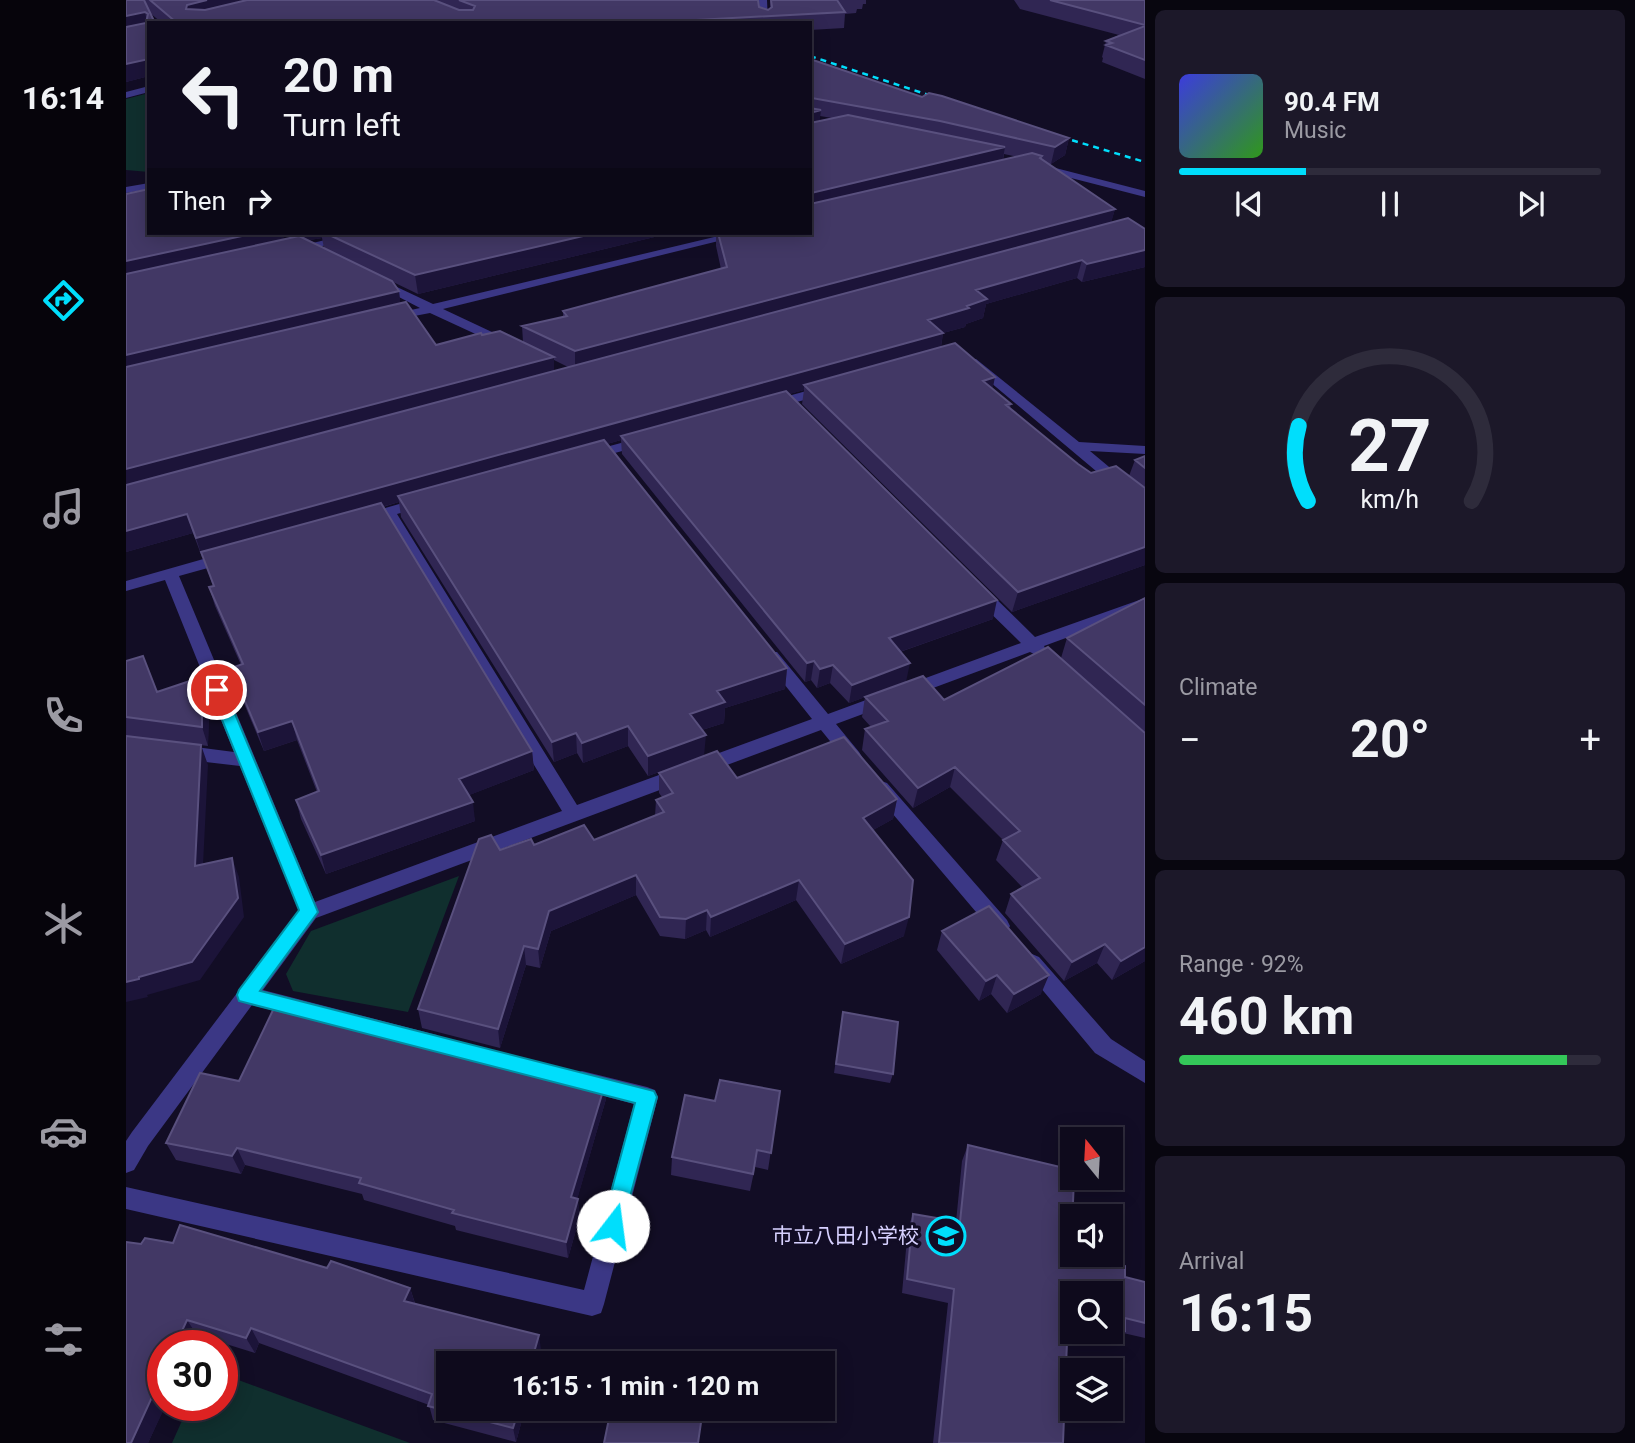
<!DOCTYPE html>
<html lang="en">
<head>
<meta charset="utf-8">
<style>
	:root { --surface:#0e0a1c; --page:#1c1829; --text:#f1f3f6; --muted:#9b9aa3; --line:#2e2b3b; --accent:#00defc }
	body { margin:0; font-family:Roboto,"Noto Sans JP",sans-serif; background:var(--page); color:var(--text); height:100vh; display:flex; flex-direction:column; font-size:26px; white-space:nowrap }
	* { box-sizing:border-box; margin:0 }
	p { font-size:23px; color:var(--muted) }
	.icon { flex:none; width:38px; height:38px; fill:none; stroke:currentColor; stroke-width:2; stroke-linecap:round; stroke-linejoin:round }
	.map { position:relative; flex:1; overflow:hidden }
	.panel { display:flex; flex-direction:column; gap:10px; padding:10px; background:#08060f; width:490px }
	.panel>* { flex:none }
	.hud { position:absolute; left:21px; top:21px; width:665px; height:214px; border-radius:0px; box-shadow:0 4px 18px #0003,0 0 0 2px var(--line); background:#0e0a1c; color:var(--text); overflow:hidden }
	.needle { width:46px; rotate:342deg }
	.tools { position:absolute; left:934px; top:1127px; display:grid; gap:14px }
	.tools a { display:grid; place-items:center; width:63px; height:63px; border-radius:0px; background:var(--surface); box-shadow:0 4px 18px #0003,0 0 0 2px var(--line); font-size:35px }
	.speed { position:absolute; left:21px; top:1330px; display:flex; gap:14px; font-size:35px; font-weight:700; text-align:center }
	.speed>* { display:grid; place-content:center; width:91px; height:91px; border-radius:50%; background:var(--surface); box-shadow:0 4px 18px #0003,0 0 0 2px var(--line); line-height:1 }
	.speed .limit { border:10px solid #d22; background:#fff; color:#111 }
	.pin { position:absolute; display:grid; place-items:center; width:60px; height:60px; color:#fff; margin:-30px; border:4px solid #fff; border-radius:50%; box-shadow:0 2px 7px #0007 }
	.me { position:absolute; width:77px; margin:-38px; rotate:15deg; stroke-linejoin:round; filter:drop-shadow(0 0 5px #0008) }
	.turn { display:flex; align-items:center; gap:24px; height:147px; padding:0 21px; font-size:32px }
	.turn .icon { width:91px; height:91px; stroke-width:2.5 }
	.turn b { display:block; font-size:49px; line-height:60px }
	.then { display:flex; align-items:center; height:66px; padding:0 21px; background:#0003; gap:14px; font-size:26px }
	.big { font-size:52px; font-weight:700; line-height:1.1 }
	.panel .tile { flex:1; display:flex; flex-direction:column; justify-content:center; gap:10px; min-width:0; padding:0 24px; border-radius:10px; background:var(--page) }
	.panel .dial { align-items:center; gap:0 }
	.dial svg { height:182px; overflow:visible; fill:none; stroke:var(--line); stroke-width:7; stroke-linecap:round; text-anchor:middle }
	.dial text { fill:var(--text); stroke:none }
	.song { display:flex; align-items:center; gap:21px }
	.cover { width:84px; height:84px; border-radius:10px; background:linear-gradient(135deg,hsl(240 70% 55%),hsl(110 70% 35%)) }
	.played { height:7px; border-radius:4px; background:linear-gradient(90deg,var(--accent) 30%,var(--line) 30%) }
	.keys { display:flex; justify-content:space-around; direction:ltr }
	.heat { display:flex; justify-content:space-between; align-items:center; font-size:38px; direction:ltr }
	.charge { height:10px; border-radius:5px; background:linear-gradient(90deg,#34c759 92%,var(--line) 0) }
	.trip { position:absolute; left:310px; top:1351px; width:399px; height:70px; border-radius:0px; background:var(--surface); box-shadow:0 4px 18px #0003,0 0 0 2px var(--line); font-weight:700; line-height:70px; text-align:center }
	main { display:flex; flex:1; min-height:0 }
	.tabs { display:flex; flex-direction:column; width:126px; justify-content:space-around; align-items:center; background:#06040b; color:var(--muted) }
	.tabs .icon { width:49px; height:49px }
	.tabs .selected { color:var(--accent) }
	.tabs b { font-size:32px; color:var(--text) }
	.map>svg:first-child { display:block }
	.green { fill:#102f2e }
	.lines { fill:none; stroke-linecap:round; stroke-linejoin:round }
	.minor { fill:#3b3785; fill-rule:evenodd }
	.rail { stroke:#00defc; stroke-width:2.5; stroke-dasharray:6 5; stroke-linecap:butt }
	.wall { fill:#302653; fill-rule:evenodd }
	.shaded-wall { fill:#1c1439 }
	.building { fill:#423865; stroke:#59507e; stroke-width:2 }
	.route { fill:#00defc; stroke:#0090a4; stroke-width:2 }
	.labels { text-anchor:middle; stroke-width:6; stroke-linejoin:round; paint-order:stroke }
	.near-poi-label { font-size:21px; fill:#d7d1ff; stroke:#120d25; text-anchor:end }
</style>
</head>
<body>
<main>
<nav class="tabs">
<b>16:14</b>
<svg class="icon selected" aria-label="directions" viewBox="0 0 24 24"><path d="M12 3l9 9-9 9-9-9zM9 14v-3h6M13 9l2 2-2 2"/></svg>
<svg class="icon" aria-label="music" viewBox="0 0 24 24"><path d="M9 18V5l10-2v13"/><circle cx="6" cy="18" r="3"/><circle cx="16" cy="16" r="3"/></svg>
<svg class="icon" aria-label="phone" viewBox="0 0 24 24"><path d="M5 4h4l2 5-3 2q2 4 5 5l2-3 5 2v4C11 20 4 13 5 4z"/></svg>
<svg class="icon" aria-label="climate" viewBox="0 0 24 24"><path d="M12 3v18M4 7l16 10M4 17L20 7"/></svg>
<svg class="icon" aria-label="car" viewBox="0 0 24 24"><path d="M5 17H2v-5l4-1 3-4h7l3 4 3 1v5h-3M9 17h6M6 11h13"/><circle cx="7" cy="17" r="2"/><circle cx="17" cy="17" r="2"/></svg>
<svg class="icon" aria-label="filters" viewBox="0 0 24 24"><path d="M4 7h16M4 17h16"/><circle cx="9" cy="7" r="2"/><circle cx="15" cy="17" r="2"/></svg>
</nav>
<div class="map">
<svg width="1019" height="1443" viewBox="0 0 1019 1443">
	<rect width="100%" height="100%" fill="#120d25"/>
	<!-- green -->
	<path class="green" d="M23 93V172L0 170V99Z
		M333 876 282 1012 167 991 160 974 185 931Z
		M96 1374 284 1443H46L63 1405H96Z"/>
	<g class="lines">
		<!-- minor -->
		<path class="minor" d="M633 0H641L642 23 634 21Z
			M23 86V92L0 98V92Z
			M914 164 1019 191V197L910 169 909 167Z
			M23 183V189L0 193V187Z
			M228 233H249L168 253 162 249Z
			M605 233H625L317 309 387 342 389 345 382 349 304 313 262 321V315L294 308 246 283 256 280 307 304Z
			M850 359 953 442 1019 446V454L964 451 1019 497V510L1014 508 845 366V360Z
			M699 386 706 390 704 393 645 409 638 405 640 402Z
			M517 437 522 438V444L463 460 456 456 458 453Z
			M294 498 299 500 301 503 299 506 271 514 451 805 686 719 639 660 637 656 639 652H651L702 714 895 643 846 595 844 591 846 587H858L909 637 1019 598V609L918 646 920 650 918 654 912 656 904 652 710 724 733 752 736 757 733 762H721L695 730 190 918 137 990 303 1033 311 1035 314 1042 311 1049 303 1051 126 1005 22 1146 8 1170 0 1173V1141L6 1132 173 911 114 766 54 759 48 757 45 752 48 747 54 745 108 752 39 580 0 591V581L102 552 110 557 107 561 53 576 189 902 436 811 258 518 240 523 232 518 235 515Z
			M755 781 761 783 881 920 884 926 881 932 874 934 867 932 749 793 746 788 749 783Z
			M906 954 913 957 985 1039 1019 1061V1083L969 1053 899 969 896 963 899 957Z
			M456 1071 521 1087 529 1090 532 1097 478 1304 475 1313 466 1316 0 1209V1187L458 1290 508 1104 448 1088 445 1081 448 1074Z"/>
		<!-- rail -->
		<path class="rail" d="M684 56 818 100
			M925 134 1019 162"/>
	</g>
	<!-- wall -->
	<path class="wall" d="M0 0H632L633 7 642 10 644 9V0H740V4H737L736 9H731L730 13 719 14 718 28 684 30V23H36L24 13 23 23V76L0 82Z
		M888 0H1019V79L976 62 977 58 976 57 980 41 993 35 894 9Z
		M684 59 796 97 943 138 939 155 925 164H923L989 209 985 222 1019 229V267L956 282 951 278 860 304 857 318 840 324 839 327 817 333 815 347 885 404 884 408 952 464 965 473 1003 476 1009 460 1019 456V565L886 612 676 404 678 390 663 394 867 619 774 652 780 682 818 700 935 658 941 638 1019 598V961L986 980 971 963 938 981 879 913 885 894 897 888 870 860 877 840 824 787 787 808 736 750 739 729 745 727 736 717 739 697 723 703 704 683 691 688 685 680 679 682 496 454 495 440 481 444 661 668 659 689 599 708 598 723 576 730 578 756 522 776 502 746 457 763 451 753 428 762 275 517 273 502 257 507 406 751 408 770 343 795 349 821 200 874 175 819 170 800 191 792 171 740 138 751 111 687 105 668 115 665 89 606 83 587 87 586 77 557H76L67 533 0 552 158 239 170 237 162 233H545L292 294 267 282 273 291 274 304 310 345 356 335 397 342 396 326 437 317V311L595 269 590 246V234L587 235 586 233H684ZM694 116 706 118 694 121ZM878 154 892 157 877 160ZM196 238 198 248 183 240ZM428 360 442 367 428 371Z
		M0 661 31 692 83 696 82 746 0 736Z
		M533 773 611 778 771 799 767 819 747 830 778 936 715 964 670 900 584 937 580 930 559 939 534 936 510 895 425 931 414 968 400 965 374 1048 296 1028 292 1009 374 850 408 845 468 840 529 816 530 800 536 797 533 793Z
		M816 931 915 994 881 1013 865 994 853 1001 811 950Z
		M717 1012 767 1074 764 1083 708 1073Z
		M113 1081H480V1099L451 1199 454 1216 442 1258 330 1230 329 1226 238 1200 236 1194 119 1165 115 1174 50 1160 40 1143Z
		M654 1091 642 1170 629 1167 624 1191 545 1175 546 1157 589 1101Z
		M842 1145 945 1252 999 1277 1019 1282V1338L997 1333 989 1345 942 1331 937 1443H807L822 1303 776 1293 782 1228 787 1214 830 1222 836 1161ZM947 1293H985V1332H947Z
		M47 1243 201 1268 284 1288 289 1303 415 1350 411 1363H322L399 1409 390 1442 307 1420 303 1405 133 1343 129 1353 71 1335 22 1443 15 1244Z"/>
	<!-- shaded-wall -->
	<path class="shaded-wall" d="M81 0H149L64 23 60 9 61 5Z
		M19 12 22 27 0 33V16Z
		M23 59V76L0 82V64Z
		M686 98 685 113 695 110 693 127 684 130V99Z
		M943 138 939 155 925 164 929 147Z
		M879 147 876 164 684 210 685 193Z
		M989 209 984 227 449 370V351Z
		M130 233H157L159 245 0 280V261Z
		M178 233H195L196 238 179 241Z
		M470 233H545L292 294 289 275Z
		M1019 250V267L956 282 961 264Z
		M956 260 951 278 860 304 857 318 840 324 839 327 817 333 814 352 678 385V390L498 440 495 436V440L275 502 272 496 273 502 76 557 70 538 802 320 850 290Z
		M273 291 275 310 0 375V355Z
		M428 357V375L0 490V469Z
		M869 377 865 397 857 381Z
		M61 514 67 533 0 552V531Z
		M1019 547V565L886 612 892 592Z
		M871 600 867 619 759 657 763 638Z
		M688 661 685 680 679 682 681 663Z
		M784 663 780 682 723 703 726 685Z
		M707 665 704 683 691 688 694 669Z
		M661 668 659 689 599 708 598 723 563 734 564 714 591 691Z
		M76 677 83 696 82 746 76 727Z
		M166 721 171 740 138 751 132 732Z
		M502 726V746L457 763 456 743Z
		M450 733 451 753 428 762 426 742Z
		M580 735 578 756 522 776V756Z
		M75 745 82 765 76 885 69 866Z
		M406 751 408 770 336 798 333 779Z
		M829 767 824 787 787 808 792 788Z
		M771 799 767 819 733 838 737 818Z
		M347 802 349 821 200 874 195 855Z
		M106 858 113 877 118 917 74 980 21 995 22 997 0 1002V982L13 977Z
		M510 875V895L425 931 414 968 412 949 423 911Z
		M673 880 670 900 584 937 585 917Z
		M581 910 580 930 559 939 560 919Z
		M783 917 778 936 715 964 719 944Z
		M979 944 971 963 938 981 946 962Z
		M398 946 400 965 374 1048 372 1029Z
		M1019 947V961L986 980 995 961Z
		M871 975 865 994 853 1001 860 981Z
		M923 975 915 994 881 1013 888 994Z
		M480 1081V1099L447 1214 445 1197Z
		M111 1148 119 1165 115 1174 106 1156Z
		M452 1199 454 1216 442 1258 440 1242Z
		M284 1288 289 1304 278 1301Z
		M61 1320 71 1335 66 1346H49Z
		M125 1328 133 1343 129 1353 120 1338Z
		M413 1335 415 1350 411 1363H405Z
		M37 1373V1405H40L22 1443H5Z
		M393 1409H399L390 1442 387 1428Z"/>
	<!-- building -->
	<path class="building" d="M0 0H18L29 23H23V59L0 64V27L20 23 22 14 19 12 0 16Z
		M24 0H81L61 5 60 9 79 10 121 0H308L333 10H347L349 6 333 0H632L633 7 642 10 646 7 645 0H711L719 12 570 20 578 23H51Z
		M924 0H1019V25Z
		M1019 26V60L980 45 986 43 980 41Z
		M684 59 796 97 803 93 816 96 943 138 929 147 814 121 686 98 684 99Z
		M684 108 695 110 684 113Z
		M722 115 879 147 685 193 684 203V123Z
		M906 153 916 156 914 158 989 209 449 351 396 326 441 316 437 311 601 267 592 233H684V204Z
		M23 189V233H130L0 261V194Z
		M1002 218 1019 229V250L961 264 956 260 850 290 861 299 841 306 843 308 802 320 817 333 70 538 61 514 0 531V485Z
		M199 233H470L289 275Z
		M173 236 266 281 273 291 0 355V274Z
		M280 302 310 345 355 333 356 335 374 331 428 357 0 469V367Z
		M829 343 869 377 857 381 885 404 880 405 952 464 965 473 990 466 1019 488V547L892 592 678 385Z
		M660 391 871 600 763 638 784 663 726 685 707 665 694 669 688 661 681 663 495 436Z
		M478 440 661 668 591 691 599 702 564 714 580 735 522 756 502 726 456 743 450 733 426 742 272 496Z
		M1019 456V468L1009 460Z
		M255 503 406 751 333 779 347 802 195 855 170 800 193 791 166 721 132 732 105 668 117 664 83 587 88 586 75 552Z
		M1019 598V705L941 638Z
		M922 647 1019 733V947L995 961 979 944 946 962 885 894 914 878 877 840 894 831 829 767 792 788 739 729 762 721 739 697 797 676 818 700Z
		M17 656 31 692 76 677V727L0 717V661Z
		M0 736 75 745 69 866 106 858 112 898 66 962 13 977V979L0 982Z
		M718 737 771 799 737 818 787 880 783 917 719 944 673 880 585 917 581 910 560 919 534 917 510 875 423 911 412 949 398 946 372 1029 292 1009 353 839 365 835 374 850 405 839 408 845 458 825 468 840 538 812 530 800 547 793 533 773 591 751 611 778Z
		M863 906 923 975 888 994 871 975 860 981 816 931Z
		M148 1008 282 1037 284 1031 480 1081 445 1197 452 1199 440 1242 326 1213 328 1210 233 1183 235 1178 111 1148 106 1156 40 1143 74 1073 113 1081Z
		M717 1012 772 1022 767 1074 710 1064Z
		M594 1080 654 1091 645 1153 631 1150 627 1174 546 1157 559 1095 589 1101Z
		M842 1145 947 1170V1178H948L945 1252 947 1253V1255H955L999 1266V1277L1019 1282V1323L999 1318V1331L985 1328V1293H947V1317L942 1316 937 1443H813L828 1289 781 1279 787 1214 834 1222Z
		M54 1225 201 1268 205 1261 284 1288 278 1301 413 1335 405 1363H322V1409H393L387 1428 302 1406 306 1394 125 1328 120 1338 61 1320 49 1346H37V1373L5 1443H0V1242L15 1244 19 1238 47 1243Z
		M485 1409H577L572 1443H478Z"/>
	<!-- route -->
	<path class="route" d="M91 684 99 690 192 912 134 991 528 1091 531 1097 494 1234 487 1237 479 1234 476 1226 509 1103 113 1001 111 995 113 990 173 910 84 690Z"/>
	<!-- icons -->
	<defs>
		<symbol id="school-ring" viewBox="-11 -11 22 22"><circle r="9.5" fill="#120d25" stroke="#00defc" stroke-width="1.5"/><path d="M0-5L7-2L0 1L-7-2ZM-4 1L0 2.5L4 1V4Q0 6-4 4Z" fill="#00defc"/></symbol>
	</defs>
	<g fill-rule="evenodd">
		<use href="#school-ring" x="798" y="1214" width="44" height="44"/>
	</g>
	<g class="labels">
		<!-- near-poi labels -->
		<g class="near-poi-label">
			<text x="793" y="1243">市立八田小学校</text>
		</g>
	</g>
</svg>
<div class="tools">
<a><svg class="needle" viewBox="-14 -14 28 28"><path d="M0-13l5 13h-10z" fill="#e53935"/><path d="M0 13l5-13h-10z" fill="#9b9aa3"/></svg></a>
<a><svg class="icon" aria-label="sound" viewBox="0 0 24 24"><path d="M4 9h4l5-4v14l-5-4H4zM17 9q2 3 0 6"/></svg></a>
<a><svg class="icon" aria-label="search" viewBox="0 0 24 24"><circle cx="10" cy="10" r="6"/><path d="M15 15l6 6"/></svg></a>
<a><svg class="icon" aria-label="layers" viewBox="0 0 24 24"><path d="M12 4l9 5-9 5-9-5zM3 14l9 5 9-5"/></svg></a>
</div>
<div class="speed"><div class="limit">30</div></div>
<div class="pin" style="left:91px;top:690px;background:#d93025"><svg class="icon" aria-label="arrive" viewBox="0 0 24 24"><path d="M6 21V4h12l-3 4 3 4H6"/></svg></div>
<svg class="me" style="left:487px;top:1226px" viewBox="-20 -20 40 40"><circle r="19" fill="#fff"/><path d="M0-13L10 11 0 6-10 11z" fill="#00defc"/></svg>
<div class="trip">16:15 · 1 min · 120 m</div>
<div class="hud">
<div class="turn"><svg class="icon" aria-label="left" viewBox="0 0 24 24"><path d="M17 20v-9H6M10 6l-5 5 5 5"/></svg><div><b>20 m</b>Turn left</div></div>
<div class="then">Then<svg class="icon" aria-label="right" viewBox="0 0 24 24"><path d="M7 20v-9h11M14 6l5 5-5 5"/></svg></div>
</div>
</div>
<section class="panel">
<div class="tile">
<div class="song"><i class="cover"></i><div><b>90.4 FM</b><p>Music</p></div></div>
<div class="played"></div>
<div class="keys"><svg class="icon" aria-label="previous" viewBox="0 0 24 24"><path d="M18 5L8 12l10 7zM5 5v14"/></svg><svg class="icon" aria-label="pause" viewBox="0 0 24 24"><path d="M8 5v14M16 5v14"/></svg><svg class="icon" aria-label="next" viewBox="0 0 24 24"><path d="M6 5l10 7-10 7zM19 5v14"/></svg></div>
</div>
<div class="tile dial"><svg viewBox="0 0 100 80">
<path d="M14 69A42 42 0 1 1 86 69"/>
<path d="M14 69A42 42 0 0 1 10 36" stroke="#00defc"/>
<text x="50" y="56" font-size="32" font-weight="700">27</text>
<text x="50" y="72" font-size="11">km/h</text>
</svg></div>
<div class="tile"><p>Climate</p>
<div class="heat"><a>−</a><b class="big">20°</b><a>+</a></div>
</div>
<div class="tile"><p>Range · 92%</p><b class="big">460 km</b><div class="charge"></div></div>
<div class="tile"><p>Arrival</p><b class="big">16:15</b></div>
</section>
</main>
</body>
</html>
